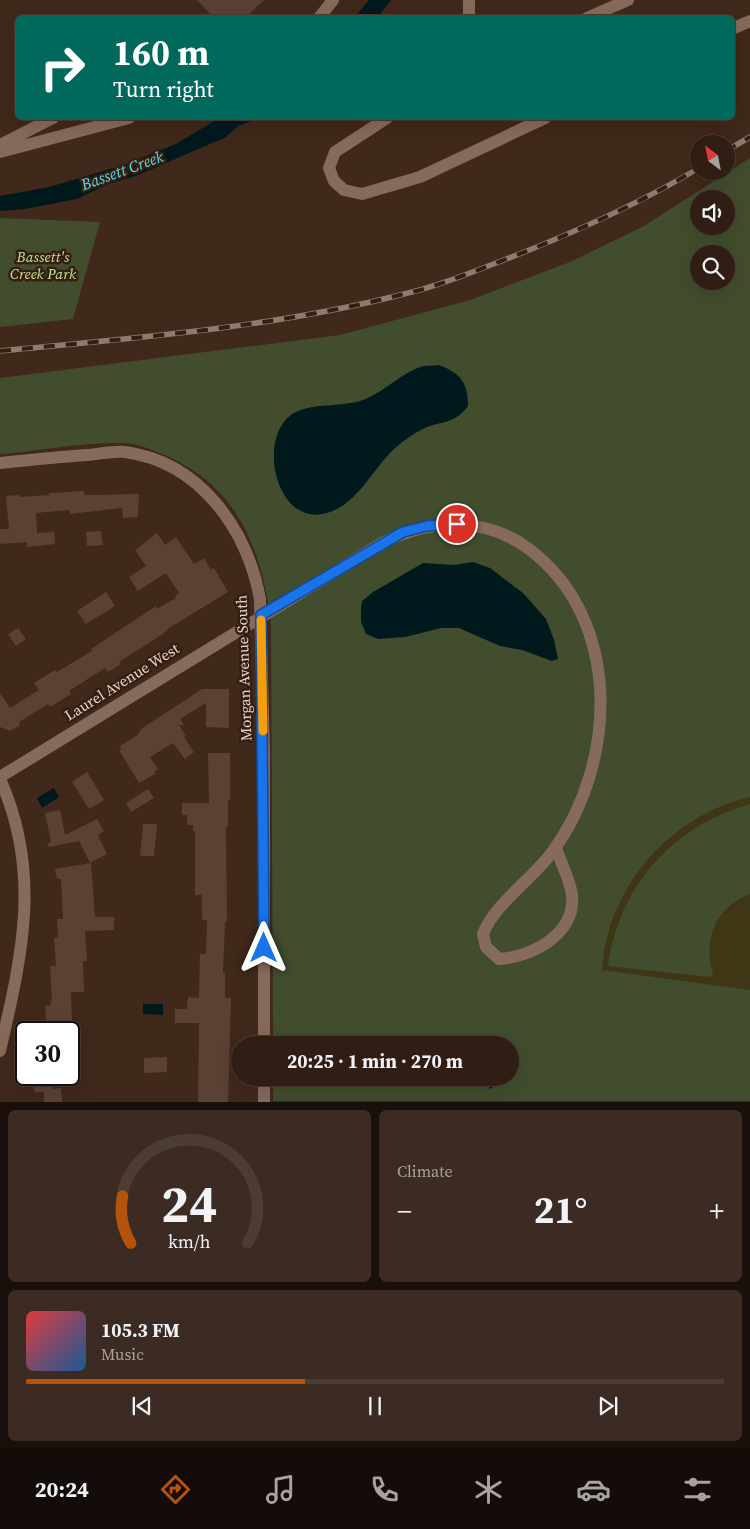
<!DOCTYPE html>
<html lang="en">
<head>
<meta charset="utf-8">
<style>
	:root { --surface:#301e14; --page:#3c2b22; --text:#f1f3f6; --muted:#a8a2a0; --line:#4b3c34; --accent:#b45309 }
	body { margin:0; font-family:"Source Serif 4",serif; background:var(--page); color:var(--text); height:100vh; display:flex; flex-direction:column; font-size:19px; white-space:nowrap }
	* { box-sizing:border-box; margin:0 }
	p { font-size:16px; color:var(--muted) }
	.icon { flex:none; width:28px; height:28px; fill:none; stroke:currentColor; stroke-width:2; stroke-linecap:round; stroke-linejoin:round }
	.map { position:relative; height:1102px; overflow:hidden }
	.drawer { display:flex; flex-direction:column; gap:8px; padding:8px; background:#1a100b; flex:1 }
	.drawer>* { flex:none }
	.banner { position:absolute; left:15px; top:15px; width:720px; height:105px; border-radius:8px; box-shadow:0 5px 20px #0002,0 0 0 1px var(--line); background:#00695c; color:#fff; overflow:hidden }
	.needle { width:32px; rotate:328deg }
	.fabs { position:absolute; left:690px; top:135px; display:grid; gap:10px }
	.fabs a { display:grid; place-items:center; width:45px; height:45px; border-radius:50%; background:var(--surface); box-shadow:0 5px 20px #0002,0 0 0 1px var(--line); font-size:25px }
	.speed { position:absolute; left:15px; top:1021px; display:flex; gap:10px; font-size:25px; font-weight:700; text-align:center }
	.speed>* { display:grid; place-content:center; width:65px; height:65px; border-radius:50%; background:var(--surface); box-shadow:0 5px 20px #0002,0 0 0 1px var(--line); line-height:1 }
	.speed .limit { border:2px solid #111; border-radius:8px; background:#fff; color:#111 }
	.pin { position:absolute; display:grid; place-items:center; width:42px; height:42px; color:#fff; margin:-21px; border:2px solid #fff; border-radius:50%; box-shadow:0 1px 5px #0007 }
	.me { position:absolute; width:55px; margin:-28px; rotate:0deg; stroke-linejoin:round; filter:drop-shadow(0 0 4px #0008) }
	.turn { display:flex; align-items:center; gap:18px; height:105px; padding:0 15px; font-size:22px }
	.turn .icon { width:65px; height:65px; stroke-width:2.5 }
	.turn b { display:block; font-size:35px; line-height:42px }
	.big { font-size:38px; font-weight:700; line-height:1.1 }
	.drawer .tile { flex:1; display:flex; flex-direction:column; justify-content:center; gap:8px; min-width:0; padding:0 18px; border-radius:8px; background:var(--page) }
	.drawer .dial { align-items:center; gap:0 }
	.dial svg { height:130px; overflow:visible; fill:none; stroke:var(--line); stroke-width:7; stroke-linecap:round; text-anchor:middle }
	.dial text { fill:var(--text); stroke:none }
	.song { display:flex; align-items:center; gap:15px }
	.cover { width:60px; height:60px; border-radius:8px; background:linear-gradient(135deg,hsl(0 70% 55%),hsl(210 70% 35%)) }
	.played { height:5px; border-radius:2px; background:linear-gradient(90deg,var(--accent) 40%,var(--line) 40%) }
	.keys { display:flex; justify-content:space-around; direction:ltr }
	.heat { display:flex; justify-content:space-between; align-items:center; font-size:28px; direction:ltr }
	.drawer .tiles { flex:1; display:grid; gap:8px; grid-template-columns:1fr 1fr }
	.tile:last-child { grid-column:span 2 }
	.trip { position:absolute; left:231px; top:1036px; width:288px; height:50px; border-radius:25px; background:var(--surface); box-shadow:0 5px 20px #0002,0 0 0 1px var(--line); font-weight:700; line-height:50px; text-align:center }
	.tabs { display:flex; height:80px; justify-content:space-around; align-items:center; background:#130c08; color:var(--muted) }
	.tabs .icon { width:35px; height:35px }
	.tabs .active { color:var(--accent) }
	.tabs b { font-size:22px; color:var(--text) }
	.map>svg:first-child { display:block }
	.green { fill:#414d2d; fill-rule:evenodd }
	.sand { fill:#3e3615 }
	.water { fill:#00191d }
	.building { fill:#5b4133 }
	.lines { fill:none; stroke-linecap:round; stroke-linejoin:round }
	.minor { stroke:#866a5b; stroke-width:12 }
	.rail-casing { stroke:#8e7a6e; stroke-width:5.5 }
	.rail { stroke:#351e11; stroke-width:4; stroke-dasharray:11; stroke-linecap:butt }
	.route-casing { stroke:#114b97; stroke-width:12 }
	.route { stroke:#1a73e8; stroke-width:9 }
	.slow { stroke:#f59e0b; stroke-width:9 }
	.labels { text-anchor:middle; stroke-width:5; stroke-linejoin:round; paint-order:stroke }
	.park-label { font-size:15px; font-style:italic; fill:#c4e48e; stroke:#351e11 }
	.street-label { font-size:15px; fill:#e4d4cb; stroke:#351e11 }
	.water-label { font-size:16px; font-style:italic; fill:#58dced; stroke:#351e11 }
</style>
</head>
<body>
<div class="map">
<svg width="750" height="1102" viewBox="0 0 750 1102">
	<rect width="100%" height="100%" fill="#40281a"/>
	<!-- green -->
	<path class="green" d="M750 158V1101H273V1078H510V1045H273L271 625C263 554 240 490 171 458 155 451 139 443 121 443 84 442 38 451 0 454V378L340 335 470 300 570 262 644 226ZM699 199H726V226H699ZM699 254H726V281H699Z
		M0 218 100 222 73 319 0 327Z"/>
	<!-- sand -->
	<path class="sand" d="M750 797V804C673 826 619 886 608 966L710 977 713 974C703 939 715 908 750 894V990L602 970C608 887 669 816 750 797Z"/>
	<!-- water -->
	<path class="water" d="M369 0H391L378 17H355Z
		M219 118H259L238 126 226 137 210 144 136 176 108 184 77 199 25 209 0 211V196L49 187 124 165 176 144Z
		M439 365C460 373 468 382 468 406 454 426 438 420 419 431 410 436 399 444 392 451 373 470 361 496 337 509 280 539 254 442 291 415 310 401 345 409 368 398 385 390 403 373 420 367 425 365 433 366 439 365Z
		M473 562 490 568 523 593 546 619 554 640 558 659 552 661 522 650 500 646 459 628H441L405 637 378 639 366 634 361 622V607L362 601 373 592 423 563 454 565Z
		M54 788 59 797 42 808 37 798Z
		M143 1004H163V1015L143 1014Z
		M483 1078H503L504 1080 490 1089Z"/>
	<!-- building -->
	<path class="building" d="M197 0H264L245 18H214Z
		M84 491V495H89L139 494 138 517 123 518 122 508 70 514 69 510 36 513 37 533 54 532 55 544 27 547V542L0 544V529H9L6 496 19 495V497L49 495V493Z
		M101 531 103 545 87 546 86 532Z
		M157 533 165 545 176 537 194 564 204 558 211 570 214 568 228 592 169 628 163 634 119 662 121 664 108 672 105 668 69 691 71 694 50 707 48 704 19 722 20 725 10 731 0 727V693L10 708 39 690 34 683 55 670 57 672 92 651 91 649 156 606 157 609 176 598 175 596 179 593 166 573 138 591 129 577 146 566 135 550Z
		M106 592 115 606 86 624 77 611Z
		M18 628 26 639 16 646 8 634Z
		M202 689H229V728L206 727V703L180 719 184 725H179L186 736 184 737 194 752 185 759 173 743 150 757 158 769 154 772 155 774 139 783 119 750 121 749 120 746 138 735 141 729Z
		M208 753H230V800H228V827H226L227 922H225L223 973H225V998H231L228 1102H198L199 1023H175V1009H187L188 997 199 998 200 954H206L207 921 202 919V895H195V831H193V825H187V815H182V803H209Z
		M87 772 104 800 89 809 72 782Z
		M148 789 154 798 131 812 126 803Z
		M60 810 65 835 97 819 104 831 98 835 107 854 90 863 79 841 49 847 47 844 51 842 45 813Z
		M143 824H157L154 856H140Z
		M91 863 95 917H114V930L85 931 87 961H83L84 992H71L72 1021 63 1022 64 1032H47L45 1006H50L52 998 50 966H56L54 938 58 937 57 919H63L61 879H57L55 869Z
		M167 1057V1072L144 1073V1058Z
		M28 1075H52L53 1089 61 1088 62 1102H44V1092H35L33 1086H28Z"/>
	<g class="lines">
		<!-- minor -->
		<path class="minor" d="M319 18 333 0
			M469 18V0
			M587 18 628 0
			M732 29 750 21
			M387 118 335 152 329 168 334 181 344 190 362 194 420 177 545 118
			M0 145 53 118
			M0 152 129 118
			M0 463C29 460 58 457 87 455 99 454 113 451 125 452 200 462 247 529 260 599L264 754V1045
			M0 777 382 543C430 519 485 516 529 549 622 619 618 761 553 851 534 878 495 903 483 934L486 947 499 959C532 957 576 934 572 895 570 879 560 862 556 847
			M0 779C42 873 22 955 0 1051
			M264 1102V1078"/>
		<defs>
			<path id="rail" d="M726 151 750 137
				M0 351C134 338 269 328 400 295 436 287 470 273 504 260 571 234 637 205 699 168"/>
		</defs>
		<!-- rail casing -->
		<use href="#rail" class="rail-casing"/>
		<!-- rail -->
		<use href="#rail" class="rail"/>
	</g>
	<g class="lines">
		<defs>
			<path id="route" d="M264 948 261 615 403 532 427 526 457 524"/>
		</defs>
		<!-- route casing -->
		<use href="#route" class="route-casing"/>
		<!-- route -->
		<use href="#route" class="route"/>
		<!-- slow -->
		<path class="slow" d="M261 620 263 731"/>
	</g>
	<g class="labels">
		<!-- park labels -->
		<g class="park-label">
			<text x="43" y="262">Bassett's<tspan x="43" dy="17">Creek Park</tspan></text>
		</g>
		<!-- street labels -->
		<g class="street-label">
			<text transform="translate(244 668) rotate(-92)" y="5">Morgan Avenue South</text>
			<text transform="translate(122 682) rotate(-32)" y="5">Laurel Avenue West</text>
		</g>
		<!-- water labels -->
		<g class="water-label">
			<text transform="translate(122 170) rotate(-20)" y="6">Bassett Creek</text>
		</g>
	</g>
</svg>
<div class="fabs">
<a><svg class="needle" viewBox="-14 -14 28 28"><path d="M0-13l5 13h-10z" fill="#e53935"/><path d="M0 13l5-13h-10z" fill="#a8a2a0"/></svg></a>
<a><svg class="icon" aria-label="sound" viewBox="0 0 24 24"><path d="M4 9h4l5-4v14l-5-4H4zM17 9q2 3 0 6"/></svg></a>
<a><svg class="icon" aria-label="search" viewBox="0 0 24 24"><circle cx="10" cy="10" r="6"/><path d="M15 15l6 6"/></svg></a>
</div>
<div class="speed"><div class="limit">30</div></div>
<div class="pin" style="left:457px;top:524px;background:#d93025"><svg class="icon" aria-label="arrive" viewBox="0 0 24 24"><path d="M6 21V4h12l-3 4 3 4H6"/></svg></div>
<svg class="me" style="left:264px;top:948px" viewBox="-20 -20 40 40"><path d="M0-17L14 15 0 8-14 15z" fill="#1a73e8" stroke="#fff" stroke-width="4"/></svg>
<div class="trip">20:25 · 1 min · 270 m</div>
<div class="banner">
<div class="turn"><svg class="icon" aria-label="right" viewBox="0 0 24 24"><path d="M7 20v-9h11M14 6l5 5-5 5"/></svg><div><b>160 m</b>Turn right</div></div>
</div>
</div>
<section class="drawer">
<div class="tiles">
<div class="tile dial"><svg viewBox="0 0 100 80">
<path d="M14 69A42 42 0 1 1 86 69"/>
<path d="M14 69A42 42 0 0 1 9 40" stroke="#b45309"/>
<text x="50" y="56" font-size="32" font-weight="700">24</text>
<text x="50" y="72" font-size="11">km/h</text>
</svg></div>
<div class="tile"><p>Climate</p>
<div class="heat"><a>−</a><b class="big">21°</b><a>+</a></div>
</div>
<div class="tile">
<div class="song"><i class="cover"></i><div><b>105.3 FM</b><p>Music</p></div></div>
<div class="played"></div>
<div class="keys"><svg class="icon" aria-label="previous" viewBox="0 0 24 24"><path d="M18 5L8 12l10 7zM5 5v14"/></svg><svg class="icon" aria-label="pause" viewBox="0 0 24 24"><path d="M8 5v14M16 5v14"/></svg><svg class="icon" aria-label="next" viewBox="0 0 24 24"><path d="M6 5l10 7-10 7zM19 5v14"/></svg></div>
</div>
</div>
</section>
<nav class="tabs">
<b>20:24</b>
<svg class="icon active" aria-label="directions" viewBox="0 0 24 24"><path d="M12 3l9 9-9 9-9-9zM9 14v-3h6M13 9l2 2-2 2"/></svg>
<svg class="icon" aria-label="music" viewBox="0 0 24 24"><path d="M9 18V5l10-2v13"/><circle cx="6" cy="18" r="3"/><circle cx="16" cy="16" r="3"/></svg>
<svg class="icon" aria-label="phone" viewBox="0 0 24 24"><path d="M5 4h4l2 5-3 2q2 4 5 5l2-3 5 2v4C11 20 4 13 5 4z"/></svg>
<svg class="icon" aria-label="climate" viewBox="0 0 24 24"><path d="M12 3v18M4 7l16 10M4 17L20 7"/></svg>
<svg class="icon" aria-label="car" viewBox="0 0 24 24"><path d="M5 17H2v-5l4-1 3-4h7l3 4 3 1v5h-3M9 17h6M6 11h13"/><circle cx="7" cy="17" r="2"/><circle cx="17" cy="17" r="2"/></svg>
<svg class="icon" aria-label="filters" viewBox="0 0 24 24"><path d="M4 7h16M4 17h16"/><circle cx="9" cy="7" r="2"/><circle cx="15" cy="17" r="2"/></svg>
</nav>
</body>
</html>
